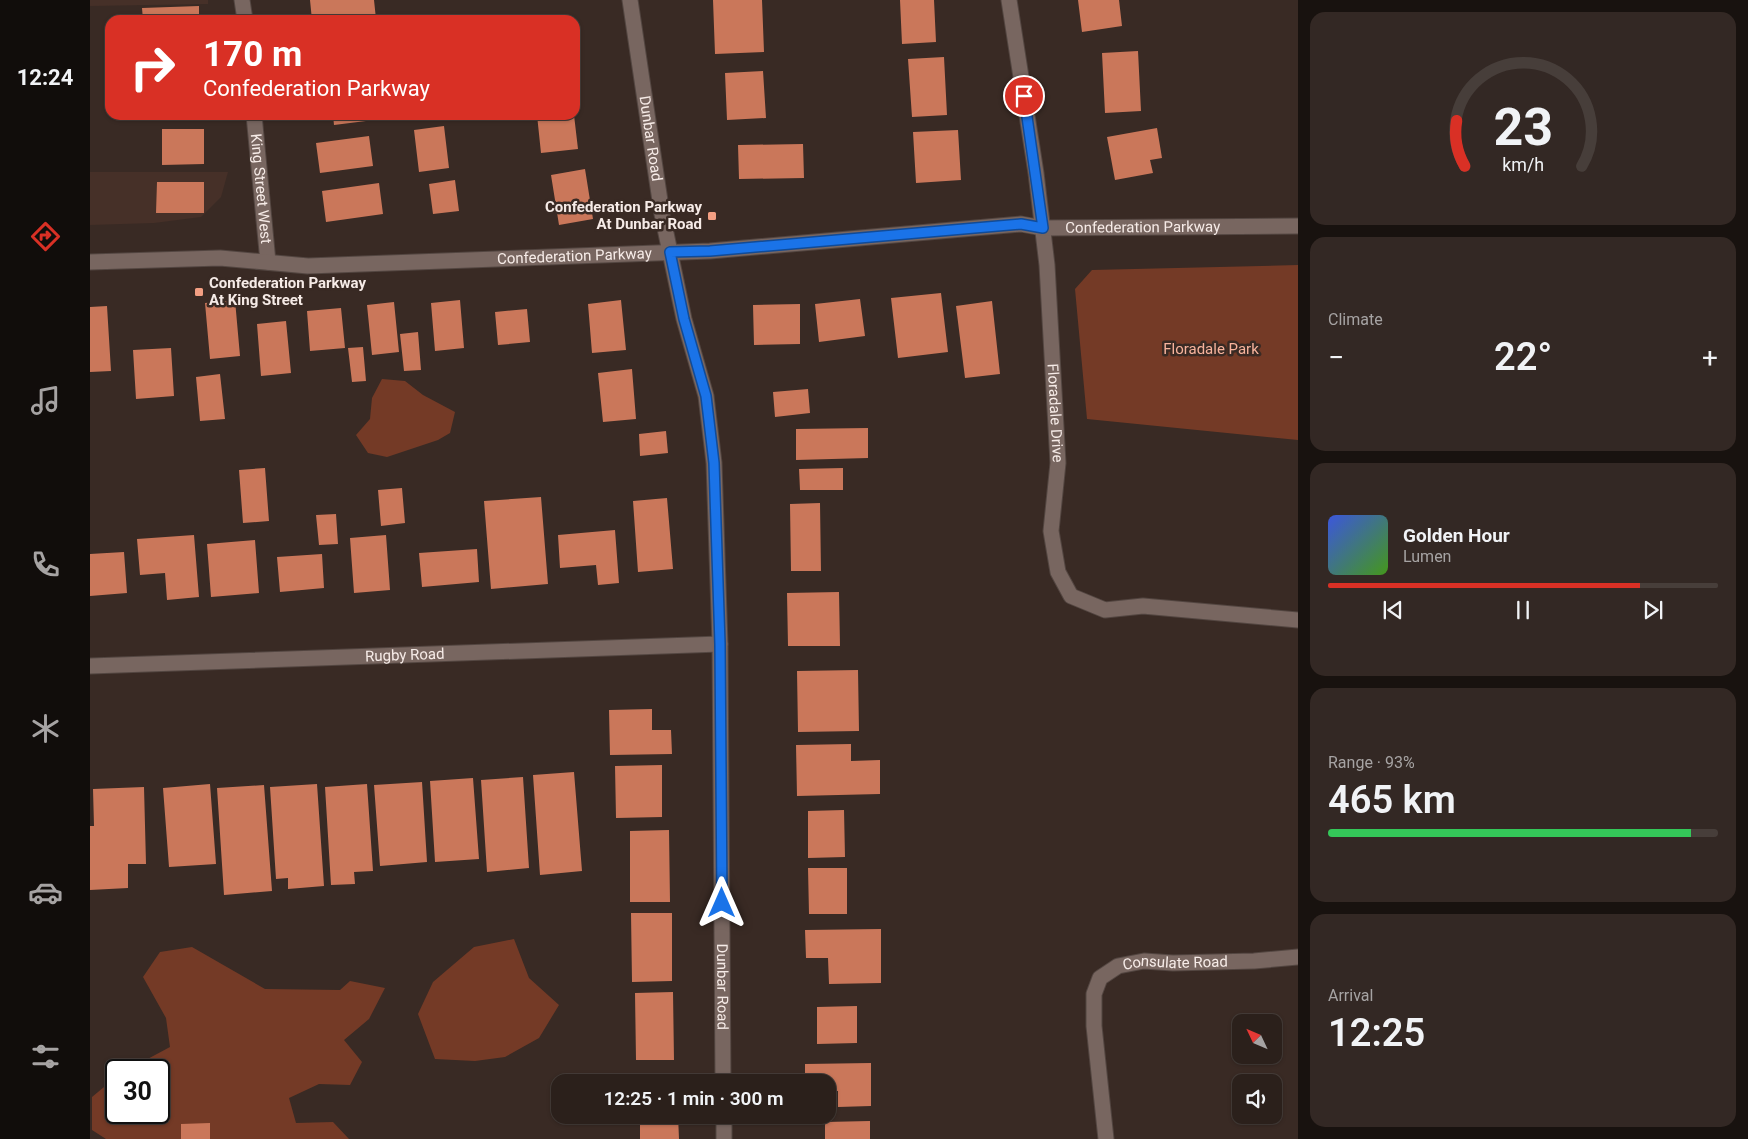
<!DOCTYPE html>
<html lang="en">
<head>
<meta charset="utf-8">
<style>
	:root { --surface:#2b201b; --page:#332824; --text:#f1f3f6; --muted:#a6a3a3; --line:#473e3a; --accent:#d93025 }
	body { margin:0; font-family:Roboto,sans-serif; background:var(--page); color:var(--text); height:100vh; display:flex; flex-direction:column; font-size:19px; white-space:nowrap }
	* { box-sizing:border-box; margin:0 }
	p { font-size:16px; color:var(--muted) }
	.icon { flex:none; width:28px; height:28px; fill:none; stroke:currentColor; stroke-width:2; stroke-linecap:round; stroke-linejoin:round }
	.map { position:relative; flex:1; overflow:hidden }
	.side { display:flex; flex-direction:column; gap:12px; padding:12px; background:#18120f; width:450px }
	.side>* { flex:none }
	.top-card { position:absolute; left:15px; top:15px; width:475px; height:105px; border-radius:15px; box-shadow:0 1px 4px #0004,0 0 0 1px var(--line); background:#d93025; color:#fff; overflow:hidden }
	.needle { width:32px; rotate:314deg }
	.tools { position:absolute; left:1142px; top:1014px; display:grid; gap:10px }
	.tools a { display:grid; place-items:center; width:50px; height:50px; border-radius:10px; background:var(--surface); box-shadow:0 1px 4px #0004,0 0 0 1px var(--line); font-size:25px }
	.speed { position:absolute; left:15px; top:1059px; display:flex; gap:10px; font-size:25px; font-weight:700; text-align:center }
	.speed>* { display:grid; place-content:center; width:65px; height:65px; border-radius:50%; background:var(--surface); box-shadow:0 1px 4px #0004,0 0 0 1px var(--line); line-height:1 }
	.speed .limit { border:2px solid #111; border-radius:8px; background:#fff; color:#111 }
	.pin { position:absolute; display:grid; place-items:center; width:42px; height:42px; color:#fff; margin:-21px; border:2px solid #fff; border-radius:50%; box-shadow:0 1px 5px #0007 }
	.me { position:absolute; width:55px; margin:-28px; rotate:0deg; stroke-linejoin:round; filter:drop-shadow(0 0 4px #0008) }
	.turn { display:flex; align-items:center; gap:18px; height:105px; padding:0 15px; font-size:22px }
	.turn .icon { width:65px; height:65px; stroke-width:2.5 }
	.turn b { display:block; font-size:35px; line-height:42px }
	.big { font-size:38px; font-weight:600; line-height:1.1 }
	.side .tile { flex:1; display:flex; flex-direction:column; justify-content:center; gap:8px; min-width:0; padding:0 18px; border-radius:15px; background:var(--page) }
	.side .dial { align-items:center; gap:0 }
	.dial svg { height:130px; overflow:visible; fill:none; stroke:var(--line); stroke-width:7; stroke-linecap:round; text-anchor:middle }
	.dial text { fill:var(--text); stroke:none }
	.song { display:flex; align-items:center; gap:15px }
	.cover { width:60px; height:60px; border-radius:8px; background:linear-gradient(135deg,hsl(230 70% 55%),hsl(100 70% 35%)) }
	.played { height:5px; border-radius:2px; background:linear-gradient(90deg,var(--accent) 80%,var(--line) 80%) }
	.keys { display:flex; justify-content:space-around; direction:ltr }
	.heat { display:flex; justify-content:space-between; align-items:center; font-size:28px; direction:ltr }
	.charge { height:8px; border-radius:4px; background:linear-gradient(90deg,#34c759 93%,var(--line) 0) }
	.trip { position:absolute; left:461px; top:1074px; width:285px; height:50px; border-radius:15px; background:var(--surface); box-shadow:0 1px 4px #0004,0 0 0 1px var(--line); font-weight:600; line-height:50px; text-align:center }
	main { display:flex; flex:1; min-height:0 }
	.tab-bar { display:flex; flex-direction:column; width:90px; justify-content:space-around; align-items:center; background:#110d0b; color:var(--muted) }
	.tab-bar .icon { width:35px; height:35px }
	.tab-bar .selected { color:var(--accent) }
	.tab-bar b { font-size:22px; color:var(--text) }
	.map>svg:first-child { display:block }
	.built { fill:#463028 }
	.green { fill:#743a26 }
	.building { fill:#ca775a }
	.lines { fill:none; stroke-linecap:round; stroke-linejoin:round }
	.minor-casing { stroke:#534641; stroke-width:17 }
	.minor { stroke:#786660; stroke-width:15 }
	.route-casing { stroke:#114b97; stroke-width:12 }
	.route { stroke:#1a73e8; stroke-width:9 }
	.poi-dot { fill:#f39f83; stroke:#392a24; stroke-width:2 }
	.labels { text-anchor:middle; stroke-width:5; stroke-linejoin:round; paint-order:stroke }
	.street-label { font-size:15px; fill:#f6ebe7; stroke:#392a24 }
	.poi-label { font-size:15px; font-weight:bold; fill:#f6ebe7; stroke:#392a24; text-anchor:end }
	.park-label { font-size:15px; fill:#f7b39c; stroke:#392a24 }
</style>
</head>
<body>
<main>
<nav class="tab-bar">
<b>12:24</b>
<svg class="icon selected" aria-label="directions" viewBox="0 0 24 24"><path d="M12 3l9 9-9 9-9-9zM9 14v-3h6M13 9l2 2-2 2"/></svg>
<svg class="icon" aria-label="music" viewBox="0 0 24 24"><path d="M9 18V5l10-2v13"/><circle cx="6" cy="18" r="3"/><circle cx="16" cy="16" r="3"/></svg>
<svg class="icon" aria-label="phone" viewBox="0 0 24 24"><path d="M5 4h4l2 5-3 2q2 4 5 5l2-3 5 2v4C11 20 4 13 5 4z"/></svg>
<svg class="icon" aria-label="climate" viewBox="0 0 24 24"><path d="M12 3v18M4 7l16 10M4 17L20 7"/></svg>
<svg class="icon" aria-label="car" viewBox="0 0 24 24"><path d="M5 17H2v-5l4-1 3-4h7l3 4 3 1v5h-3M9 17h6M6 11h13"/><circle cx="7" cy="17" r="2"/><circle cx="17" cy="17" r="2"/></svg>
<svg class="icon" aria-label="filters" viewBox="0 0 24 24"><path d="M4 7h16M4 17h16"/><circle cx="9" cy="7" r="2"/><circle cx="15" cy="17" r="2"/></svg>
</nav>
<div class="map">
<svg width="1208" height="1139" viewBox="0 0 1208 1139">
	<rect width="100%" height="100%" fill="#392a24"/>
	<!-- built -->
	<path class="built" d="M0 0H118V4L0 6Z
		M0 172H138L131 197 111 217 64 223 0 225Z"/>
	<!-- green -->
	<path class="green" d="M1208 265V440L997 419 985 289 1002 270Z
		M292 379 315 381 333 395 365 412 360 433 348 440 297 457 278 453 266 435 280 419 282 398Z
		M424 939 439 978 469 1005 449 1038 415 1057 385 1061 345 1059 328 1014 343 982 384 947Z
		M102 947 175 989 250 990 260 981 295 988 279 1019 254 1040 272 1062 260 1085 229 1084 199 1098 206 1123 243 1122 259 1139H16L2 1130V1097L26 1077V1112H69V1070H37L80 1047 76 1018 53 977 70 952Z"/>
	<!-- building -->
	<path class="building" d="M220 0H284L286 19 222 20Z
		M623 0H672L674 52 625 54Z
		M810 0H844L846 42 812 44Z
		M988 0H1029L1032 26 992 32Z
		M109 6V20H53L52 8Z
		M1048 51 1051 111 1015 113 1012 53Z
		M854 57 857 115 822 117 818 59Z
		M673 71 676 118 637 120 635 73Z
		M243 115H316V116L244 125Z
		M447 115H484L488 149 451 153Z
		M354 126 359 168 329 172 324 130Z
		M1067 128 1072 158 1060 160 1063 173 1025 180 1017 137Z
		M72 129H114V164L72 165Z
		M868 130 871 180 826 183 823 132Z
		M279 136 283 166 230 173 226 143Z
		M713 144 714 178 649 179 648 145Z
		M495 169 503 219 469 225 461 175Z
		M365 180 369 211 343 214 339 184Z
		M67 182H114V213H66Z
		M289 183 293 214 236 222 232 191Z
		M851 293 858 352 808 358 801 298Z
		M770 299 775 336 729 342 725 304Z
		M145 300 150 356 120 359 115 303Z
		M370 300 374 348 345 351 341 303Z
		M531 300 536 350 502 353 498 304Z
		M902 301 910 374 875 378 866 306Z
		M304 302 309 352 282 355 277 305Z
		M710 304V344L664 345 663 305Z
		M17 306 21 371 0 372V307Z
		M251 308 255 348 220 351 217 311Z
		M437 309 440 342 408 345 405 312Z
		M196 321 201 373 171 376 167 324Z
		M328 332 331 370 314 371 310 334Z
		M273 347 276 381 262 382 258 348Z
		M81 348 84 396 46 399 43 350Z
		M542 369 546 419 513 422 508 373Z
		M130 374 135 419 110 421 106 377Z
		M718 389 720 413 685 417 683 392Z
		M778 428V458L706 460V429Z
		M576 431 578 453 550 456 549 434Z
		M175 468 179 521 153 523 149 470Z
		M753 468V490H710L709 469Z
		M312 488 315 523 291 526 288 490Z
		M451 497 458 584 401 589 394 501Z
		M577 498 583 569 548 572 543 501Z
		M730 503 731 571H701L700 504Z
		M246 514 248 544 229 545 226 515Z
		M525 530 529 583 508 585 506 565 470 568 468 535Z
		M104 535 109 597 77 600 75 573 50 575 47 539Z
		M296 535 300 590 264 593 260 538Z
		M165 540 169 593 121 597 117 544Z
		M387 549 389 582 332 587 329 553Z
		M34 552 37 593 0 596V554Z
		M232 554 234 588 190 592 187 557Z
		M749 592 750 646H698L697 593Z
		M768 670 769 731 708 732 707 671Z
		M562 709V730H581L582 754 520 755 519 710Z
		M761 744V761L790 760V794L707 796 706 745Z
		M572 765V817L526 818 525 766Z
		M484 772 492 871 450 875 443 775Z
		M433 777 439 868 397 872 391 780Z
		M383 778 389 859 345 862 340 781Z
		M332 782 337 862 290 866 284 785Z
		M120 784 126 864 79 867 73 788Z
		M227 784 234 886 198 889V878L186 879 180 787Z
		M277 784 283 871 264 872 265 884 241 885 235 787Z
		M174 785 182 891 134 895 127 788Z
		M54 787 56 864H38V888L0 890V826H4L3 789Z
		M754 810 755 857 718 858V811Z
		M579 830 580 902H540V831Z
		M718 868H757V914H719Z
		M541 913H582V981L542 982Z
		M791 929V983L739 984 738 958H716L715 930Z
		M583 992 584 1060H546L545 993Z
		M767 1006V1043L727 1044V1007Z
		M781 1063V1106L748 1107V1091H738V1082H715V1064Z
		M587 1073 588 1082H550L549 1074Z
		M550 1115H588L589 1139H550Z
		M780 1121V1139H735V1122Z
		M120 1123V1139H91V1124Z"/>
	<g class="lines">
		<defs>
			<g id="minor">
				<path d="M152 0 155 20"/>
				<path id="s1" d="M540 0 572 214 594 319 616 396 624 463 630 644 633 1082"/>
				<path id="s2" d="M919 0 946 173 957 265 968 463 961 531 968 572 981 596 1015 610 1053 606 1208 620"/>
				<path id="s3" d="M164 115 178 262"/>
				<path id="s4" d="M0 262 130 258 218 266 620 251 931 224 953 228 1208 226"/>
				<path id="s5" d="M0 666 630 644"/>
				<path d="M634 1115V1139"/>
				<path id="s6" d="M1016 1139 1004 1026V994L1010 978 1028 966 1054 961 1083 963 1164 961 1208 957"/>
			</g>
		</defs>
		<!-- minor casing -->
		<use href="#minor" class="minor-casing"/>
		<!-- minor -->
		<use href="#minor" class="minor"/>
	</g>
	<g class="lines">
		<defs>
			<path id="route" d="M632 903 630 644 624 463 616 396 594 319 580 252 620 251 931 224 953 228 934 96"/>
		</defs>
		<!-- route casing -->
		<use href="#route" class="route-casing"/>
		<!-- route -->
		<use href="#route" class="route"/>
	</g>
	<!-- markers -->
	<g class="poi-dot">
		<rect x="617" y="211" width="10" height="10" rx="2.5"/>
		<rect x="104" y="287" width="10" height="10" rx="2.5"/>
	</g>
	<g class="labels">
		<!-- street labels -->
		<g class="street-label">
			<text dy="5" stroke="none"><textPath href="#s1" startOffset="140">Dunbar Road</textPath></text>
			<text dy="5" stroke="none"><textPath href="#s3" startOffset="74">King Street West</textPath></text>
			<text dy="5" stroke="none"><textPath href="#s4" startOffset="1055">Confederation Parkway</textPath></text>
			<text dy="5" stroke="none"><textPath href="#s4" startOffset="485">Confederation Parkway</textPath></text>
			<text dy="5" stroke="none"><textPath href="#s2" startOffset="416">Floradale Drive</textPath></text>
			<text dy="5" stroke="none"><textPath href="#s5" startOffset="315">Rugby Road</textPath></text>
			<text dy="5" stroke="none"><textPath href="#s6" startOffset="242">Consulate Road</textPath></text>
			<text dy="5" stroke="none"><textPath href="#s1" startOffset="995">Dunbar Road</textPath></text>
		</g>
		<!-- poi labels -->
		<g class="poi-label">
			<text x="612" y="212">Confederation Parkway<tspan x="612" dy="17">At Dunbar Road</tspan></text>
			<text x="119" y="288" text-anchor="start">Confederation Parkway<tspan x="119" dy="17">At King Street</tspan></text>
		</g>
		<!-- park labels -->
		<g class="park-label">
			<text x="1121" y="354">Floradale Park</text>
		</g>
	</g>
</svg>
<div class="tools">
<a><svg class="needle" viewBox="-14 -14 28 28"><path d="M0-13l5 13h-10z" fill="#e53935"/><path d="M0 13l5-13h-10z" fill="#a6a3a3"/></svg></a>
<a><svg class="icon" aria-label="sound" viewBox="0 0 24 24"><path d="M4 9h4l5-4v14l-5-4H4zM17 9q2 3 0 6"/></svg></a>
</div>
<div class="speed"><div class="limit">30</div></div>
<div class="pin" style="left:934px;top:96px;background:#d93025"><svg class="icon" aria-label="arrive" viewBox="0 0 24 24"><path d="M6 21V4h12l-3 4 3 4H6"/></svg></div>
<svg class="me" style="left:632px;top:903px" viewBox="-20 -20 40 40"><path d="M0-17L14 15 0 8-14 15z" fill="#1a73e8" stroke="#fff" stroke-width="4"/></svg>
<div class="trip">12:25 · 1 min · 300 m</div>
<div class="top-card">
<div class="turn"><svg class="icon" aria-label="right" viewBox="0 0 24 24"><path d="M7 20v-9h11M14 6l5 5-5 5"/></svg><div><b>170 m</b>Confederation Parkway</div></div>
</div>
</div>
<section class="side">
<div class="tile dial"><svg viewBox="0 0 100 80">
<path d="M14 69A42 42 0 1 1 86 69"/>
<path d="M14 69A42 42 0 0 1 9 41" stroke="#d93025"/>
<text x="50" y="56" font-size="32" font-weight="700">23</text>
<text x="50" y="72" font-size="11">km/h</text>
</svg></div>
<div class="tile"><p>Climate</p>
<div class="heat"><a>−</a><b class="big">22°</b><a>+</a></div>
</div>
<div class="tile">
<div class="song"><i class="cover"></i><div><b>Golden Hour</b><p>Lumen</p></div></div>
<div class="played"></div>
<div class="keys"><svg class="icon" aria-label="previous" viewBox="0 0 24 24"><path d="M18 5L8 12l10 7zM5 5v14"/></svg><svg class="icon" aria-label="pause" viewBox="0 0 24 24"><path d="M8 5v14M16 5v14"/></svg><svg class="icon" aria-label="next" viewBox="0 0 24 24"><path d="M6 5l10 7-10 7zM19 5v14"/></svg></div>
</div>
<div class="tile"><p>Range · 93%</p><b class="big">465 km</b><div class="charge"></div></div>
<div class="tile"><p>Arrival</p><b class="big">12:25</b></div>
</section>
</main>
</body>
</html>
